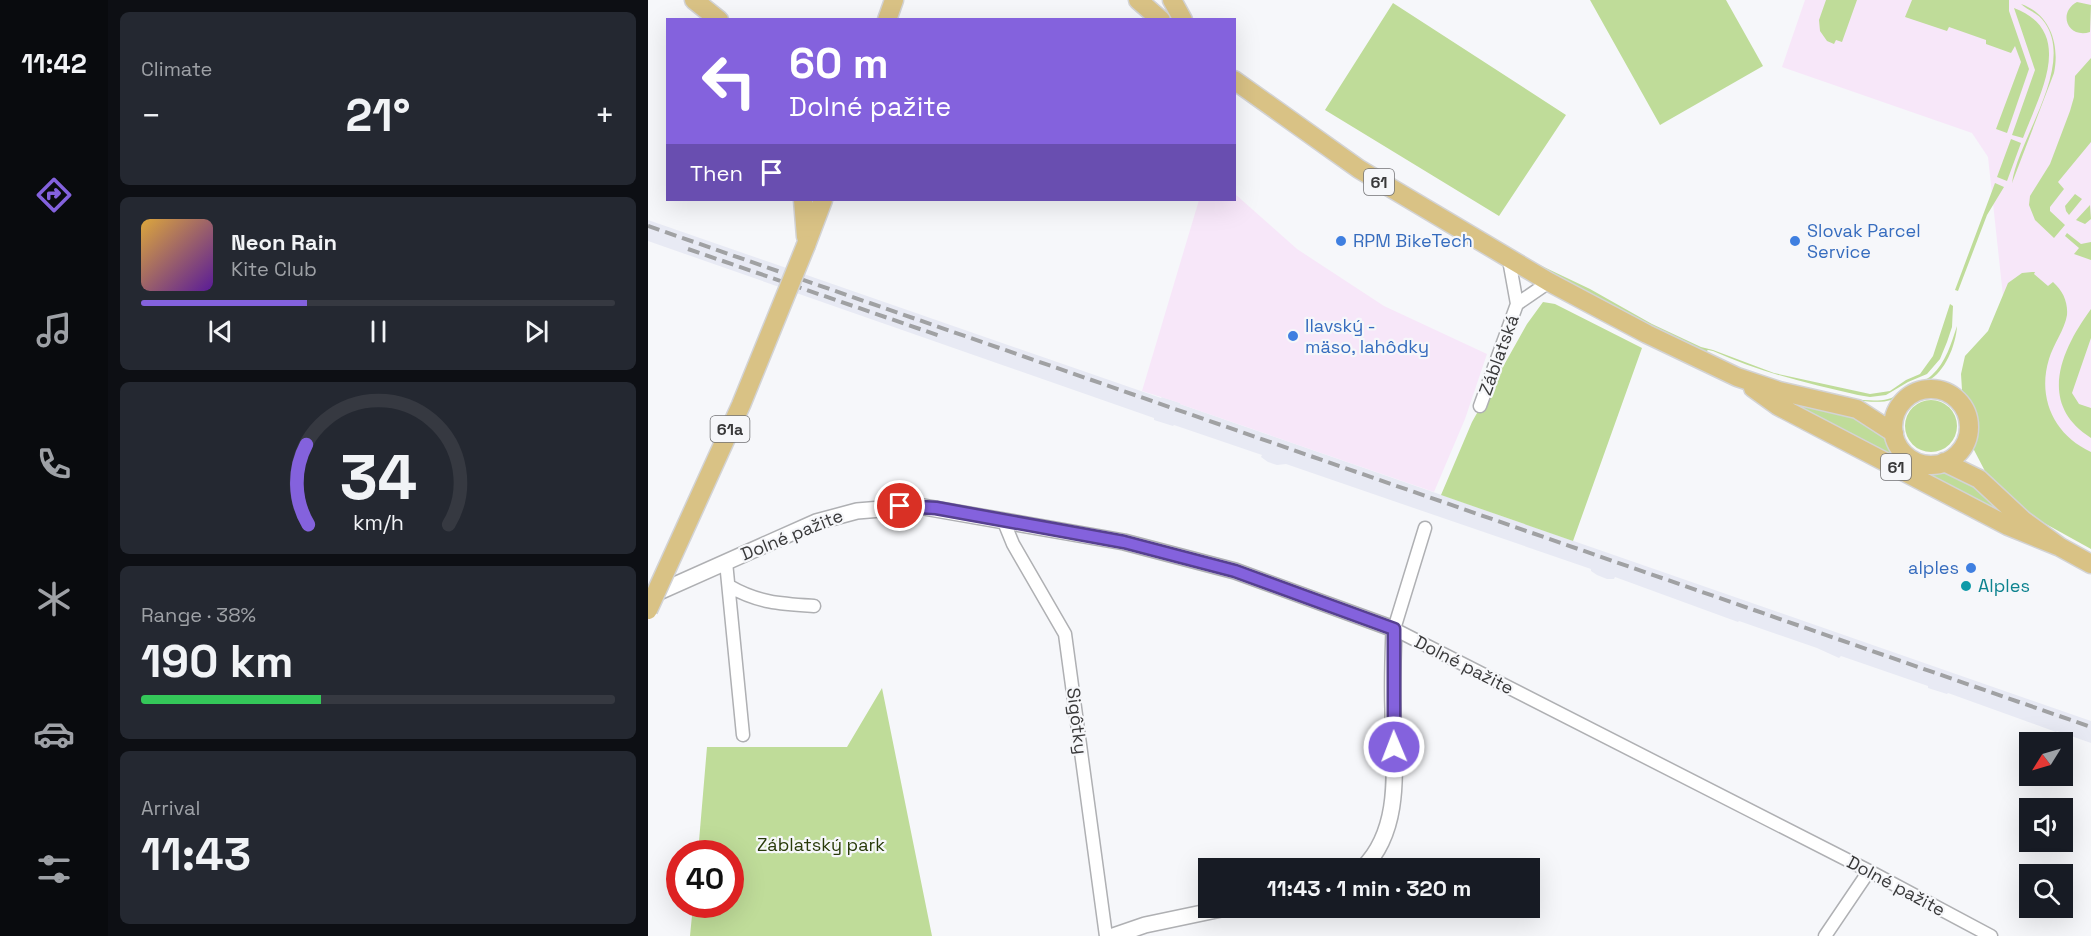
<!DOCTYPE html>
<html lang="en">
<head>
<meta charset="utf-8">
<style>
	:root { --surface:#171b24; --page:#242831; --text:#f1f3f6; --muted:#9ea1a6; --line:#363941; --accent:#8462dd }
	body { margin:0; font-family:"Space Grotesk",sans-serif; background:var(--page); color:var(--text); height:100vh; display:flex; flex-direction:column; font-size:22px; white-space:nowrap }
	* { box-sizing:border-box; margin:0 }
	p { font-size:20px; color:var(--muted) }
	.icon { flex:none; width:33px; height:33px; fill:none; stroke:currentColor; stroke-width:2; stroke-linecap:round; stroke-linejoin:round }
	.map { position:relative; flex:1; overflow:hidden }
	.drawer { display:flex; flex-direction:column; gap:12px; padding:12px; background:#0d0f14; width:540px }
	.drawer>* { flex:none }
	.top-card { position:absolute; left:18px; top:18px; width:570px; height:183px; border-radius:0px; box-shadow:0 6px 24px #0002; background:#8462dd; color:#fff; overflow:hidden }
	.needle { width:39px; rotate:233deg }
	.buttons { position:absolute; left:1371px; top:732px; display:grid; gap:12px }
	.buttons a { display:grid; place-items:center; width:54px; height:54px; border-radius:0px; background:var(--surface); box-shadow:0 6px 24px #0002; font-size:30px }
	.speed { position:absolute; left:18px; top:840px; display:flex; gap:12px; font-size:30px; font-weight:700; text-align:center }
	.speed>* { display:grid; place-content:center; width:78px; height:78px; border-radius:50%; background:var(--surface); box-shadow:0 6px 24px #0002; line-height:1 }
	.speed .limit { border:9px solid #d22; background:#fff; color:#111 }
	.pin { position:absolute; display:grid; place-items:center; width:51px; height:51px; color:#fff; margin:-26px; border:3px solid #fff; border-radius:50%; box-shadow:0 2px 6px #0007 }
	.me { position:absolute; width:66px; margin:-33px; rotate:359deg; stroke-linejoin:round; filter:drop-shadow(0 0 4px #0008) }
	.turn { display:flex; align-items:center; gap:21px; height:126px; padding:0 24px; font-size:27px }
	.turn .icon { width:78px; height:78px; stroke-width:2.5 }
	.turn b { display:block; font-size:42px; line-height:51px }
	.then { display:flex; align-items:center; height:57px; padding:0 24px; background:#0003; gap:12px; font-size:22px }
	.big { font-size:45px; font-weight:700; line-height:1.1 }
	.drawer .card { flex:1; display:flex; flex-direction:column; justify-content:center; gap:9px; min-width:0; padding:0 21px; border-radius:9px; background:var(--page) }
	.drawer .dial { align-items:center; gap:0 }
	.dial svg { height:156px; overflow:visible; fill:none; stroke:var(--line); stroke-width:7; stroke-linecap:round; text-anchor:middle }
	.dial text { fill:var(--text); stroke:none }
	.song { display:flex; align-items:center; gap:18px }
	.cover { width:72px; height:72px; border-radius:9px; background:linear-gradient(135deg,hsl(40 70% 55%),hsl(270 70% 35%)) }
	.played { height:6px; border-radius:3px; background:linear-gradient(90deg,var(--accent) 35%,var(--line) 35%) }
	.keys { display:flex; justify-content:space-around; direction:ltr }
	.heat { display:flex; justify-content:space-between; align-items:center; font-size:33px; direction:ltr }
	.charge { height:9px; border-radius:4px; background:linear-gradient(90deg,#34c759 38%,var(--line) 0) }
	.trip { position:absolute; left:550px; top:858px; width:342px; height:60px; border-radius:0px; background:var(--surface); box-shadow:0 6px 24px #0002; font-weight:700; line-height:60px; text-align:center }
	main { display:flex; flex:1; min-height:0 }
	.tab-bar { display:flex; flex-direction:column; width:108px; justify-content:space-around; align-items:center; background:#090b0e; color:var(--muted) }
	.tab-bar .icon { width:42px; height:42px }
	.tab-bar .active { color:var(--accent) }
	.tab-bar b { font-size:27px; color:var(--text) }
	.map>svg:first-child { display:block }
	.built { fill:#e8eaf4 }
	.industrial { fill:#f7e7f9 }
	.green { fill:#bfdc99 }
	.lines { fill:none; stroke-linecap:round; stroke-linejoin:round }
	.minor-casing { stroke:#afb0b3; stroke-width:15 }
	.tertiary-casing { stroke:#afb0b3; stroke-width:18 }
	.primary-casing { stroke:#d3d3d4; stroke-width:21 }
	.minor { stroke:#fff; stroke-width:12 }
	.tertiary { stroke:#fff; stroke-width:15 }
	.primary { stroke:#d9c285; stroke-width:18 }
	.rail { stroke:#a0a1a3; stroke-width:4; stroke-dasharray:12 6; stroke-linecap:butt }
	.primary-bridge-casing { stroke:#d3d3d4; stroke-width:21; stroke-linecap:butt }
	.primary-bridge { stroke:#d9c285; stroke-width:18 }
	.route-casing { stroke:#564090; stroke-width:15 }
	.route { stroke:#8462dd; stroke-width:10 }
	.shop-dot { fill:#3f7fe0; stroke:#f6f7fa; stroke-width:2 }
	.culture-dot { fill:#0f9aa8; stroke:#f6f7fa; stroke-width:2 }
	.labels { text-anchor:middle; stroke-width:4.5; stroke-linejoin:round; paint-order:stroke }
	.shield { fill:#f6f7fa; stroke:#727274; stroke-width:1.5 }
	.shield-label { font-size:16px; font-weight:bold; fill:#39393a }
	.shop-label { font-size:18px; fill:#366cbe; stroke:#f6f7fa; text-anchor:start }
	.street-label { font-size:18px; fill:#39393a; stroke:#f6f7fa }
	.culture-label { font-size:18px; fill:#0d838f; stroke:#f6f7fa; text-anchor:start }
	.park-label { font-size:18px; fill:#293b0a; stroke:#f6f7fa }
</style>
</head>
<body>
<main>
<nav class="tab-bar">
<b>11:42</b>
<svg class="icon active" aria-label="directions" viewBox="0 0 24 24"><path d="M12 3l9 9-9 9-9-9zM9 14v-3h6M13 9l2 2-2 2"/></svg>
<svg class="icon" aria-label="music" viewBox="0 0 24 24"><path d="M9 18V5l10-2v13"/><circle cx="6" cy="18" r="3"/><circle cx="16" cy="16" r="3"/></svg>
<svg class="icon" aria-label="phone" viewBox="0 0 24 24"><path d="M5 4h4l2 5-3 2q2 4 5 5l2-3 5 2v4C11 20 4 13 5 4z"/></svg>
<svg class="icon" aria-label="climate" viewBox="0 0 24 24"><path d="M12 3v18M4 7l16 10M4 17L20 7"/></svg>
<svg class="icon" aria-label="car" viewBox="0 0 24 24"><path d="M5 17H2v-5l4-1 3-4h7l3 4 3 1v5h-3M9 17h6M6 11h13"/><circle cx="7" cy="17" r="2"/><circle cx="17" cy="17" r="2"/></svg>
<svg class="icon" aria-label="filters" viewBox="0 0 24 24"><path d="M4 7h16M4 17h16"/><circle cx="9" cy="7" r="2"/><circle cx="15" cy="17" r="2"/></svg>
</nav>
<section class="drawer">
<div class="card"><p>Climate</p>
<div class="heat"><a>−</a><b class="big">21°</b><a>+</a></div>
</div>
<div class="card">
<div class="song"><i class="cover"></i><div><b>Neon Rain</b><p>Kite Club</p></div></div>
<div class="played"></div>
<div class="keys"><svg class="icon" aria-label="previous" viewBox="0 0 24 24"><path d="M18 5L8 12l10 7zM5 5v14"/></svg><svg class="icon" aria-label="pause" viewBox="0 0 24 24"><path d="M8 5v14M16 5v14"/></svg><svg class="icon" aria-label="next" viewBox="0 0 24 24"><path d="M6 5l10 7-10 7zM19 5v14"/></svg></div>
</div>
<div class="card dial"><svg viewBox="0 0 100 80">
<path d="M14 69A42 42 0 1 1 86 69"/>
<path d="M14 69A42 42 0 0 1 13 28" stroke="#8462dd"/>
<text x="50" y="56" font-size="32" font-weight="700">34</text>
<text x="50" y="72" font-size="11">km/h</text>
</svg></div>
<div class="card"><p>Range · 38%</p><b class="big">190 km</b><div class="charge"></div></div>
<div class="card"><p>Arrival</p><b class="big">11:43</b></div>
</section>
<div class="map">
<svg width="1443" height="936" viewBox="0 0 1443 936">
	<rect width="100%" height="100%" fill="#f6f7fa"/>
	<!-- built -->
	<path class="built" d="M0 220 513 398 514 397 532 403V404L1443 721V743L1409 731 1408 732 1300 693 1299 694 1280 688V686L1193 656 1191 658 1169 648 1091 621 1090 622 967 577 966 579H959L949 575 943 571V569L638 464 629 465 620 462 613 457 614 455 526 425 525 426 506 420V418L0 241Z"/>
	<!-- industrial -->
	<path class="industrial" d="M1157 0H1443V454L1351 418 1359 333 1340 157 1324 133 1134 67Z
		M587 194 649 249 736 306 839 354 817 419 786 492 532 404V403L494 391 551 200H586Z"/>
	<!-- green -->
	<path class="green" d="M942 0H1078L1115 66 1012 125Z
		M1178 0H1209L1194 42 1188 40 1186 44 1179 41 1172 31 1171 20Z
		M1264 0H1361V11L1381 69 1359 133 1348 129 1373 62 1367 46 1363 53 1338 44V40L1301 27 1299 31 1257 17Z
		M1429 2 1443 5 1442 32C1420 39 1409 13 1429 2Z
		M745 3 918 115 851 216 677 110Z
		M1373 4C1402 14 1412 44 1406 73L1364 183C1370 139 1427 67 1397 23 1391 13 1379 10 1373 4Z
		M1366 8C1429 32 1391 95 1375 138L1364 135 1387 70Z
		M1443 58V142L1410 182 1416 189 1402 207V211L1417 225 1406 238 1387 220 1381 205 1382 196 1402 164 1422 111 1426 97 1427 76Z
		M1363 139 1373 143 1359 181 1349 177Z
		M1347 183 1356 187 1339 215 1310 291 1307 290Z
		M1427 194 1434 199 1421 215 1418 211 1417 206Z
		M1442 205 1443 219 1437 224 1428 220Z
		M1419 233 1433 244 1443 242V260L1426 254 1431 248 1417 236Z
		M877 258 942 289 1004 324 1053 347 1065 350 1126 373 1222 394 1242 391 1258 380 1272 374 1285 356 1302 304 1305 306 1304 327 1299 342 1292 359 1279 374 1260 382 1238 395 1222 397 1210 395C1160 384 1112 372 1065 351L1060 350 1056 353 895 269Z
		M1384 272H1387L1386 274 1400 286 1405 282C1415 291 1420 302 1419 315 1417 329 1405 345 1401 359 1389 398 1406 435 1443 452V549L1387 518 1338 473 1326 450V416L1314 390 1313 374 1317 356 1340 331 1360 283 1374 273Z
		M895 302 907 304 994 348 925 541 793 495 824 422 879 324Z
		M1443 309V338L1424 393 1431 404 1443 408V438C1389 404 1413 350 1443 309Z
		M1309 326C1308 345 1297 372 1280 381 1275 385 1268 385 1263 388 1256 391 1251 398 1243 400 1217 409 1122 383 1096 372 1089 368 1082 364 1075 361 1109 375 1206 408 1240 399 1249 397 1256 389 1264 385 1271 381 1278 381 1284 375 1298 362 1303 344 1309 326Z
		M1257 426a26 26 0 1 1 52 0a26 26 0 1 1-52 0Z
		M1138 402 1204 416 1240 437 1247 451 1261 464 1272 468 1291 469 1326 485 1354 513Z
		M234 688 284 936H42L45 905 82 904V854L50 853 59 747H199Z"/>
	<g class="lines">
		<defs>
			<path id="minor" d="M869 304 901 282
				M832 406 869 304 861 260
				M356 522 365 544 417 634 458 936
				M777 528 746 629 1221 871 1343 936
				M78 562 95 735
				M81 586C110 603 134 604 166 606
				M1177 936 1221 871"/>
			<path id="tertiary" d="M2 596 168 522 209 511 270 506 476 542 587 571 746 629C745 656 744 682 745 709 745 762 756 827 715 868
				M465 936 497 925 578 908"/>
			<path id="primary" d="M46 0 71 20
				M490 0 513 20
				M524 0 535 20
				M239 20 246 0
				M586 80 711 169 901 282 999 334 1089 377 1131 391 1209 409 1246 433
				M155 200 158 237
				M158 245 175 200
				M1105 388 1130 406 1360 526 1412 547
				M1245 427a38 38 0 1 1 76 0a38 38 0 1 1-76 0Z
				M1296 462 1331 479 1375 520 1412 547 1443 564"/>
		</defs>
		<!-- minor casing -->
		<use href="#minor" class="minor-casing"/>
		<!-- tertiary casing -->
		<use href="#tertiary" class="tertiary-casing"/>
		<!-- primary casing -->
		<use href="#primary" class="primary-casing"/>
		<!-- minor -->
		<use href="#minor" class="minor"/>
		<!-- tertiary -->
		<use href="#tertiary" class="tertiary"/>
		<!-- primary -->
		<use href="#primary" class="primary"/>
		<!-- rail -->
		<path class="rail" d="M0 226 1443 727
			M40 249 295 337"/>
		<defs>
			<path id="primary-bridge" d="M0 610 93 405 158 245"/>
		</defs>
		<!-- primary-bridge casing -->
		<use href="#primary-bridge" class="primary-bridge-casing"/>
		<!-- primary-bridge -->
		<use href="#primary-bridge" class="primary-bridge"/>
	</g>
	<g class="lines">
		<defs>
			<path id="route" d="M252 506 288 508 476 542 587 571 746 629V747"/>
		</defs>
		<!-- route casing -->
		<use href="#route" class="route-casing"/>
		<!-- route -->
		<use href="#route" class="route"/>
	</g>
	<!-- markers -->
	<g class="shop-dot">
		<circle cx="693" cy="241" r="6"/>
		<circle cx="1147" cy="241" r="6"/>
		<circle cx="645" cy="336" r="6"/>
		<circle cx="1323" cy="568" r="6"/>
	</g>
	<circle class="culture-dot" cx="1318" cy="586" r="6"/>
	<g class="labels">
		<!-- shield labels -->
		<g class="shield">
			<rect x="716" y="169" width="30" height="26" rx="4.5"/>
			<rect x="62.5" y="416" width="39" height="26" rx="4.5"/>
			<rect x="1233" y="454" width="30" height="26" rx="4.5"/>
		</g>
		<g class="shield-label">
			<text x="731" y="188">61</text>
			<text x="82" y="435">61a</text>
			<text x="1248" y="473">61</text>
		</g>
		<!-- shop labels -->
		<g class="shop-label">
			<text x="1159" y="237">Slovak Parcel<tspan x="1159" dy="21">Service</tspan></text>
			<text x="705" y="247">RPM BikeTech</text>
			<text x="657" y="332">Ilavský -<tspan x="657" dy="21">mäso, lahôdky</tspan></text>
			<text x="1311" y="574" text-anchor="end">alples</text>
		</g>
		<!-- street labels -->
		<g class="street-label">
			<text transform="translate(851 355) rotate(-70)" y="6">Záblatská</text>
			<text transform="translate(144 535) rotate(-22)" y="6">Dolné pažite</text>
			<text transform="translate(816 665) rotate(27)" y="6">Dolné pažite</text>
			<text transform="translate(429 721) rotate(83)" y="6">Sigôtky</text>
			<text transform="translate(1248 886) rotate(28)" y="6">Dolné pažite</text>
		</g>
		<!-- culture labels -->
		<g class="culture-label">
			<text x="1330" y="592">Alples</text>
		</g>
		<!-- park labels -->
		<g class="park-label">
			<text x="173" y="851">Záblatský park</text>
		</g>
	</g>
</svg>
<div class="buttons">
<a><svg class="needle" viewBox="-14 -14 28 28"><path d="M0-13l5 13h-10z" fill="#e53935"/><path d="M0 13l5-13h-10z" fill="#9ea1a6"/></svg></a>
<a><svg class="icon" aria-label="sound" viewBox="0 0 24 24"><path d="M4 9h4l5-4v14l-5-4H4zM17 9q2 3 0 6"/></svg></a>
<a><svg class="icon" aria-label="search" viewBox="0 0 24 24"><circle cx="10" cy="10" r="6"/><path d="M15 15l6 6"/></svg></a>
</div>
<div class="speed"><div class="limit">40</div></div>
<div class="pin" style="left:252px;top:506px;background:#d93025"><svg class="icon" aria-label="arrive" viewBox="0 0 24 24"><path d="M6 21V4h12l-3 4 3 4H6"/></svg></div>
<svg class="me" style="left:746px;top:747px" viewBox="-20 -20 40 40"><circle r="17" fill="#8462dd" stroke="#fff" stroke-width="3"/><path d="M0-11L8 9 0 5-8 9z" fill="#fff"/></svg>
<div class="trip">11:43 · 1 min · 320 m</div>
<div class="top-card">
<div class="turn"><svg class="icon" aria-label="left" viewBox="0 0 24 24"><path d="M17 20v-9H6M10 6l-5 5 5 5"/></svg><div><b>60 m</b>Dolné pažite</div></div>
<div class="then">Then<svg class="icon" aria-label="arrive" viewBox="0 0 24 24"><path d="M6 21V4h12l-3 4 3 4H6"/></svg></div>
</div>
</div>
</main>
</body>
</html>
